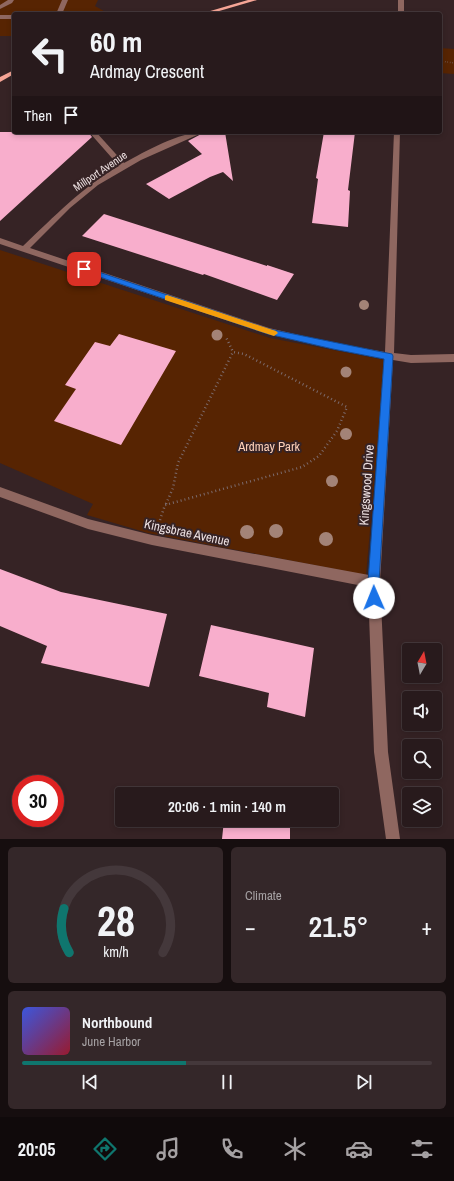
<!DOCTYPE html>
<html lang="en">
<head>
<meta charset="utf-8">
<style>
	:root { --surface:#281a1c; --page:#342729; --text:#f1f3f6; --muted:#a5a1a3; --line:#44383b; --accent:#0f766e }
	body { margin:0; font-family:"Archivo Narrow",sans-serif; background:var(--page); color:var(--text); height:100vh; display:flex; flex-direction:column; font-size:15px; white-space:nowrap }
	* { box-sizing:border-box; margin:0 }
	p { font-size:13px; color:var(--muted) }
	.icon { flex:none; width:22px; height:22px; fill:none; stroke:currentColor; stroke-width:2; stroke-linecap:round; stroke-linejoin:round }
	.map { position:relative; height:839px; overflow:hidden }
	.side { display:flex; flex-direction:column; gap:8px; padding:8px; background:#160e0f; flex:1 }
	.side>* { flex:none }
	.top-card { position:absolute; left:12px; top:12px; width:430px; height:122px; border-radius:4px; box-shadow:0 2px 6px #0003,0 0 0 1px var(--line); background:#281a1c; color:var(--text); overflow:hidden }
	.needle { width:26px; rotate:10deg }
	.fabs { position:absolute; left:402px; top:643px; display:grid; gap:8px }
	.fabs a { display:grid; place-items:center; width:40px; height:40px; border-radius:4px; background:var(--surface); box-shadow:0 2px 6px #0003,0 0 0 1px var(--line); font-size:20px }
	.speed { position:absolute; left:12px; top:775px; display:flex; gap:8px; font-size:20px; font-weight:700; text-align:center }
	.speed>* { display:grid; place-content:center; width:52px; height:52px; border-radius:50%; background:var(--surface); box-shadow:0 2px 6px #0003,0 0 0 1px var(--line); line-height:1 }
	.speed .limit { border:6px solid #d22; background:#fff; color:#111 }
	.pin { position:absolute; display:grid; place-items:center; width:34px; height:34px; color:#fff; margin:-17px; border-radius:8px; box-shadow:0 2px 6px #0006 }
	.me { position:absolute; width:44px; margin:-22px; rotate:359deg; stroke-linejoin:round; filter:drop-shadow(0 0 3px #0008) }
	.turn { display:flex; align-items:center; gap:14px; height:84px; padding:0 12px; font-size:18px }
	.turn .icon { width:52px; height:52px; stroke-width:2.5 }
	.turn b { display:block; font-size:28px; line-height:34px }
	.then { display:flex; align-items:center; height:38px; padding:0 12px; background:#0003; gap:8px; font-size:15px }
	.big { font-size:30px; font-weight:600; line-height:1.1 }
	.side .tile { flex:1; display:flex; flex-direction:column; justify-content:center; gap:6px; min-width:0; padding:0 14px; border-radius:6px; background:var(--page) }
	.side .dial { align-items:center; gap:0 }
	.dial svg { height:104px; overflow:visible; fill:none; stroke:var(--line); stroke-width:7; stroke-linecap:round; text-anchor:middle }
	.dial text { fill:var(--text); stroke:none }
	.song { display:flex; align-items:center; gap:12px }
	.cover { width:48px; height:48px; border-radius:6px; background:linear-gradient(135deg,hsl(230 70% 55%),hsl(350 70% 35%)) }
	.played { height:4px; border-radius:2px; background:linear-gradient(90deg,var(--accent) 40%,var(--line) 40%) }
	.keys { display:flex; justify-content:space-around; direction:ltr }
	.heat { display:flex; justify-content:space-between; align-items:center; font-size:22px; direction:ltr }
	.side .tiles { flex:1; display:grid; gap:8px; grid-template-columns:1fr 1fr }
	.tile:last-child { grid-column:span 2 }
	.trip { position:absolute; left:115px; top:787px; width:224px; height:40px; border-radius:4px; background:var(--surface); box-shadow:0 2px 6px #0003,0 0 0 1px var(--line); font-weight:600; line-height:40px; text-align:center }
	.dock { display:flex; height:64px; justify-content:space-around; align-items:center; background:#100a0b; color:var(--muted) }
	.dock .icon { width:28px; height:28px }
	.dock .selected { color:var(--accent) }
	.dock b { font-size:18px; color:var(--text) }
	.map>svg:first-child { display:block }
	.green { fill:#572402 }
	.building { fill:#f8aecc }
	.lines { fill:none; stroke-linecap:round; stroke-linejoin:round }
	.path-far1 { stroke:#7c6b6d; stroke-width:1.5; stroke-dasharray:0.5 2; stroke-linecap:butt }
	.path { stroke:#7c6b6d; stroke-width:2.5; stroke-dasharray:1 3; stroke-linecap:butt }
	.minor { fill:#8f6760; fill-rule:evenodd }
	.major { fill:#f6a596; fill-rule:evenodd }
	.tree { fill:#a38377 }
	.route { fill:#1a73e8; stroke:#114b97 }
	.slow { fill:#f59e0b }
	.labels { text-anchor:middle; stroke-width:4; stroke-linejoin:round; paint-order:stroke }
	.far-street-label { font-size:11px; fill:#ecdfe0; stroke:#362325 }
	.park-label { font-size:13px; fill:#fdd1ba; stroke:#362325 }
	.street-label { font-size:13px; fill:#ecdfe0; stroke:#362325 }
</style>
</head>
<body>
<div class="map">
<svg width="454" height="839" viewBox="0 0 454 839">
	<rect width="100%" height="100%" fill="#362325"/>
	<!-- green -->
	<path class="green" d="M0 0H98L95 6 109 14H14V36H0Z
		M440 48 454 49V74L440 73Z
		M0 250 270 338 385 360 366 575 148 533 87 515 93 504 0 463Z"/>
	<!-- building -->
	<path class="building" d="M0 132H88L92 137 0 221Z
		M205 132H225L233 181 223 172 210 177 169 199 146 184 202 154 188 141Z
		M324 132H355L348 190 350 191 348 227 312 223 318 179 316 178Z
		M104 214 267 266V265L294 274 277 300 204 274 203 275 82 236Z
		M119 334 176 351 121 445 54 421 76 389 65 385 95 342 110 346Z
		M0 569 61 592 167 614 149 687 41 663 47 646 0 626Z
		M211 625 314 648 305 717 267 707 269 693 199 676Z
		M226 786 291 791V794H225Z
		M224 820H290V839H222Z"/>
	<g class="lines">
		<!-- path-far1 -->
		<path class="path-far1" d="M440 61 454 63"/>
		<!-- path -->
		<path class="path" d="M166 504 173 488 178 463 233 352
			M160 520 165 505 302 467 319 456 337 431 347 407 244 354 233 352 226 337"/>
		<!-- minor -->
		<path class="minor" d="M8 0H14L12 3 0 9V5Z
			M62 0H68L62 14H56Z
			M398 0H404V14H398Z
			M0 15H14V19H0Z
			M89 132H96L124 163C146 151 179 132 204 132L141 160 98 185 70 208 30 248 269 328 333 343 385 352 394 132H400L394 353 411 355 454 354V362L411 363 393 360 380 582 388 752 400 839H386L374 752 368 587 152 545 88 529 0 497V487L88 519 152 535 369 575 384 359 333 349 268 334 0 244V238L23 246C56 215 80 189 119 166Z"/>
		<!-- major -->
		<path class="major" d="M248 0H257L209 14H200Z
			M14 70V74L0 82V77Z"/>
	</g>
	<!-- trees -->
	<g class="tree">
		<circle cx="364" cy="305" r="5"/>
		<circle cx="217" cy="335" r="5.5"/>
		<circle cx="346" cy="372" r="5.5"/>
		<circle cx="346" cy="434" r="6"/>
		<circle cx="332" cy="481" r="6"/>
		<circle cx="276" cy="531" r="7"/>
		<circle cx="247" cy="532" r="7"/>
		<circle cx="326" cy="539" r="7"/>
	</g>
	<!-- route -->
	<path class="route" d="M84 267 269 329 392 354 393 356 379 582 380 598 378 602 374 603 370 602 368 582 384 359 333 349 268 334 82 271 81 269Z"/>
	<!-- slow -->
	<path class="slow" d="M167 295 276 331 278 333 274 336 165 300V296Z"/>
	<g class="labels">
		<!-- far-street labels -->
		<g class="far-street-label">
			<text transform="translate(100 171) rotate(-34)" y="4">Millport Avenue</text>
		</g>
		<!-- park labels -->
		<g class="park-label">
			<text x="269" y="451">Ardmay Park</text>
		</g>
		<!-- street labels -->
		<g class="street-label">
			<text transform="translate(366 485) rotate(-86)" y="5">Kingswood Drive</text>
			<text transform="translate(187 532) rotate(12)" y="5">Kingsbrae Avenue</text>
		</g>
	</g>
</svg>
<div class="fabs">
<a><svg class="needle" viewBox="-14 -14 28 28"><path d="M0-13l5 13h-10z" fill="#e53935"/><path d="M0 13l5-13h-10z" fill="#a5a1a3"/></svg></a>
<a><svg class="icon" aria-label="sound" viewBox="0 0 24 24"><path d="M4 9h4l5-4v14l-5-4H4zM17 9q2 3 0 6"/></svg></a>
<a><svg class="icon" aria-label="search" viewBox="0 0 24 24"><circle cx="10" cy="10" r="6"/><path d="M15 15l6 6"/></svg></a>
<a><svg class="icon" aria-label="layers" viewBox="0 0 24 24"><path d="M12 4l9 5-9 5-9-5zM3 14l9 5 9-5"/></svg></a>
</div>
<div class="speed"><div class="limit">30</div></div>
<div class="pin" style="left:84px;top:269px;background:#d93025"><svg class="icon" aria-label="arrive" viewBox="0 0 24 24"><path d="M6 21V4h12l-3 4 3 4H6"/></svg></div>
<svg class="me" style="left:374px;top:598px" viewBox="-20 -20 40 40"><circle r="19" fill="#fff"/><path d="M0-13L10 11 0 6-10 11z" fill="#1a73e8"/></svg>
<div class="trip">20:06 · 1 min · 140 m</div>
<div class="top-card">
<div class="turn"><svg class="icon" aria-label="left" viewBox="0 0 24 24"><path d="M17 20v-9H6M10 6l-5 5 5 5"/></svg><div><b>60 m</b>Ardmay Crescent</div></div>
<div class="then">Then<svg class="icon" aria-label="arrive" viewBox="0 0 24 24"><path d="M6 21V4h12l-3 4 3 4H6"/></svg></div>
</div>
</div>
<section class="side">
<div class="tiles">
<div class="tile dial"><svg viewBox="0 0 100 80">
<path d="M14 69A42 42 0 1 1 86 69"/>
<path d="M14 69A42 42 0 0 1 10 35" stroke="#0f766e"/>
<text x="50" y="56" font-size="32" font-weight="700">28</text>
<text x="50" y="72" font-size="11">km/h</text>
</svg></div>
<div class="tile"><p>Climate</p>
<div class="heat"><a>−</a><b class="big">21.5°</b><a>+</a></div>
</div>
<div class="tile">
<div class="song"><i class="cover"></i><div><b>Northbound</b><p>June Harbor</p></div></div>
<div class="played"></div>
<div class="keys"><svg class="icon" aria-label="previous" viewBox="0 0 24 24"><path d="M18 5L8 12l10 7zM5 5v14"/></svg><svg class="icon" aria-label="pause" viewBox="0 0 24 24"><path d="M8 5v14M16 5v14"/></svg><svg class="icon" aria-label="next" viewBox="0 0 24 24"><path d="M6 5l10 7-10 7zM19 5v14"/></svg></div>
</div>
</div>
</section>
<nav class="dock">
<b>20:05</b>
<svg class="icon selected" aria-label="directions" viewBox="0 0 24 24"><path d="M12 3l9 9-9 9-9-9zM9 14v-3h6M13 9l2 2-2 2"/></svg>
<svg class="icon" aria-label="music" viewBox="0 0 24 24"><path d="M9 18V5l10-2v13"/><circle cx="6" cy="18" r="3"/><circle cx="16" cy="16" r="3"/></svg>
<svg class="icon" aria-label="phone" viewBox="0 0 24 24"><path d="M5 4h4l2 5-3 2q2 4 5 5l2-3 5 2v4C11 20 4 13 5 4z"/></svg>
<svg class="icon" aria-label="climate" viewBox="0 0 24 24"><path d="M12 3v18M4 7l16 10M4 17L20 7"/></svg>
<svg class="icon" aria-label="car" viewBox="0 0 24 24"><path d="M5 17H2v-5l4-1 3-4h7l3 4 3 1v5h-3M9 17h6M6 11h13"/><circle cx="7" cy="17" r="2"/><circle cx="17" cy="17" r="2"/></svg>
<svg class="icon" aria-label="filters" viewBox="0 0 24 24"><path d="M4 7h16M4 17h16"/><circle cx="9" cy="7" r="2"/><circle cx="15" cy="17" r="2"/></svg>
</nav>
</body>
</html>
